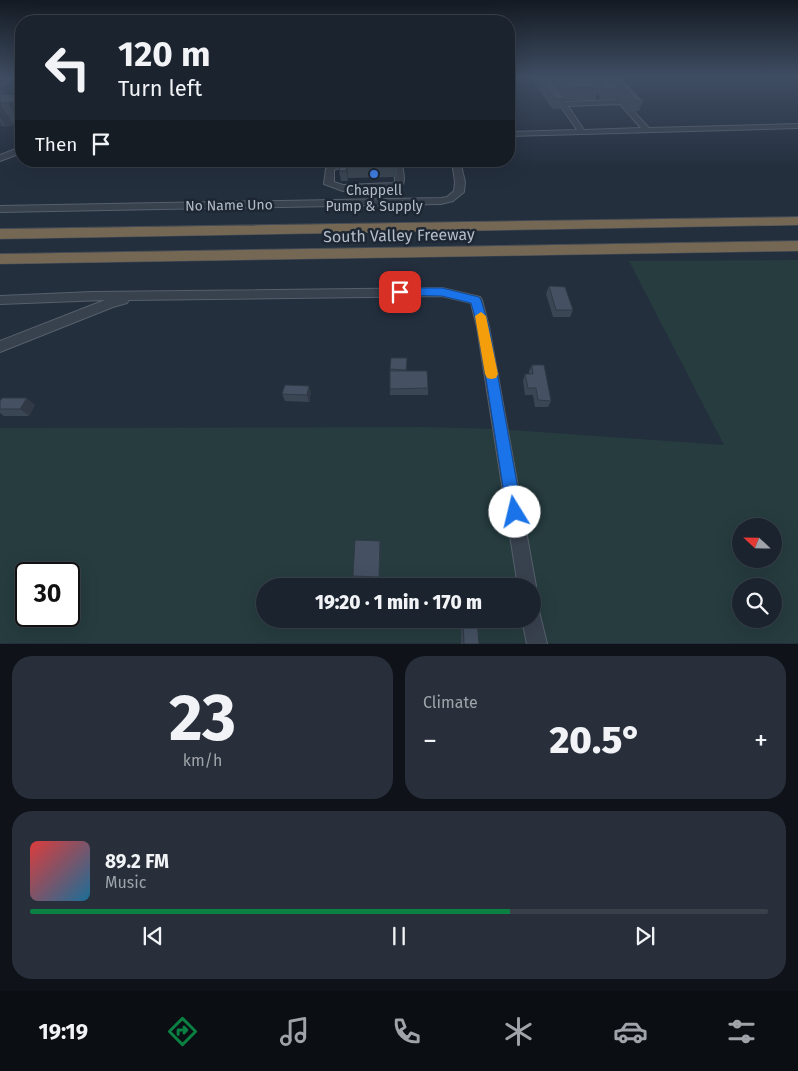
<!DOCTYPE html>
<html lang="en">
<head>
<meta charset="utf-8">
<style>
	:root { --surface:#1b232e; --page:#282f3a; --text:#f1f3f6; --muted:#a0a4aa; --line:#39404a; --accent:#0b8043 }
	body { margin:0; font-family:"Fira Sans",sans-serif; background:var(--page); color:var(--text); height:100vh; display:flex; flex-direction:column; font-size:19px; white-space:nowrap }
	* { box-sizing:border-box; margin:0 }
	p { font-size:16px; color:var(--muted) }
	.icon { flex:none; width:28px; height:28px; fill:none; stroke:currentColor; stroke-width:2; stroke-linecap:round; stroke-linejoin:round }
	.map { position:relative; height:644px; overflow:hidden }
	.sheet { display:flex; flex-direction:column; gap:12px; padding:12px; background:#0f1319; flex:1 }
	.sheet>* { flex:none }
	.hud { position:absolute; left:15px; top:15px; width:500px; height:152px; border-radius:20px; box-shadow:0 5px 20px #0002,0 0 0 1px var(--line); background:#1b232e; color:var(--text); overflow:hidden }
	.needle { width:32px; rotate:292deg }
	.fabs { position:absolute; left:732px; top:518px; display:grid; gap:10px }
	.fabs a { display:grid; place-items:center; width:50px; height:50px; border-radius:50%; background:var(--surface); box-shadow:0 5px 20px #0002,0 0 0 1px var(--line); font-size:25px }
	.speed { position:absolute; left:15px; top:562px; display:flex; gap:10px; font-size:25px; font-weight:700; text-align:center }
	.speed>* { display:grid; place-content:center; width:65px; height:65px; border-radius:50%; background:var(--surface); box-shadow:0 5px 20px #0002,0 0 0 1px var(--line); line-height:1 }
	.speed .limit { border:2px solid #111; border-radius:8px; background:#fff; color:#111 }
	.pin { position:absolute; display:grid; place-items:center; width:42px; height:42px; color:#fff; margin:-21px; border-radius:10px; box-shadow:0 2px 8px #0006 }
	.me { position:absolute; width:55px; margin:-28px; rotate:351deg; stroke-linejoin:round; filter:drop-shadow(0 0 4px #0008) }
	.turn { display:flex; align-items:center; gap:18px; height:105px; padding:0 20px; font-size:22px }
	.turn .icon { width:65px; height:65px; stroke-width:2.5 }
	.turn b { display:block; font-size:35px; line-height:42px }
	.then { display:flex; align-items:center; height:48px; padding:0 20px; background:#0003; gap:10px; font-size:19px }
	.big { font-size:38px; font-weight:800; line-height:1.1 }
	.sheet .widget { flex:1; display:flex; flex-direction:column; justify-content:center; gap:8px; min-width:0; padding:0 18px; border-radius:20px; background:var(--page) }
	.sheet .dial { align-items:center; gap:0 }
	.dial b { font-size:65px; line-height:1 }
	.song { display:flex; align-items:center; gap:15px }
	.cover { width:60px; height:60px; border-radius:8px; background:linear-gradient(135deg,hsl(0 70% 55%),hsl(200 70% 35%)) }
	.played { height:5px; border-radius:2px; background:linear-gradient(90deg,var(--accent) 65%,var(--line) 65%) }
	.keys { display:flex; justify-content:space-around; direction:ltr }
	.heat { display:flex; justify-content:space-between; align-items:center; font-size:28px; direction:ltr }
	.sheet .tiles { flex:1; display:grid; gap:12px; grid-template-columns:1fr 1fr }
	.widget:last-child { grid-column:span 2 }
	.trip { position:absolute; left:256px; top:578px; width:285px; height:50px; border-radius:25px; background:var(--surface); box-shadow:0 5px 20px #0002,0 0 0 1px var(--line); font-weight:800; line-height:50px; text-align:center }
	.menu { display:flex; height:80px; justify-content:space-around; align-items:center; background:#0b0e12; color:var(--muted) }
	.menu .icon { width:35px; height:35px }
	.menu .active { color:var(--accent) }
	.menu b { font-size:22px; color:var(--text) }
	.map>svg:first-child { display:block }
	.green { fill:#263c3f; fill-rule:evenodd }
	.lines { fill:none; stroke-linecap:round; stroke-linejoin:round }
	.minor-casing { stroke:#565f6c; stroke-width:2 }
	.highway-casing { stroke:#434c59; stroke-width:1 }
	.minor { fill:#38414e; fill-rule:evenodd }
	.highway { fill:#746855; fill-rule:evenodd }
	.wall { fill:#3b4654 }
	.shaded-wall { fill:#303945 }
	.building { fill:#455162; stroke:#303945 }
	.route { fill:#1a73e8; stroke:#114b97 }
	.slow { fill:#f59e0b }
	.shop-dot { fill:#3f7fe0; stroke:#1d2633; stroke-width:2 }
	.labels { text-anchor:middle; stroke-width:5; stroke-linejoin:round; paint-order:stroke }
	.far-poi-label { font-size:14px; fill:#b4bcc9; stroke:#1d2633 }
	.far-street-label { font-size:14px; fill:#b4bcc9; stroke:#1d2633 }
	.street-label { font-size:16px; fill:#b4bcc9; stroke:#1d2633 }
</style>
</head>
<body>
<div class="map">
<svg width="798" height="644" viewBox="0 0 798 644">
	<rect width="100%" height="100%" fill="#242f3e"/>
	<!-- green -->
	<path class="green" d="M798 260V643H0V428L423 427 498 429 724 445 629 261ZM741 526H774V559H741ZM26 574H69V616H26ZM265 586H532V619H265ZM741 586H774V619H741Z"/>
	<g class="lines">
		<defs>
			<path id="minor" d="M541 77H547L565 102 616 100 596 77H602L649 128 798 124V128L509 136V132L577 130ZM620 104 641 128 584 130 568 106Z
				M21 147V153L0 161V155Z
				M340 161H359L360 163C356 166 343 166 334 170V182L343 185 394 183 395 180 393 164 381 165 377 161H428L424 164H402C403 174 408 184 397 189L343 191 324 184 326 169Z
				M452 161H460L465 182 464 192 453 201 441 204 0 212V206L441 198 447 197 454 191 455 182Z
				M442 288 480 297 482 300 489 327 536 586 532 593V586H518L477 327 471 303 442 296 129 300 127 303 113 307 0 352V341L105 300 0 304V296L92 292Z
				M532 608 539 611 547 644H527L522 619H532Z"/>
			<path id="highway" d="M798 217V225L0 239V229Z
				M798 241V251L0 264V254Z"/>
		</defs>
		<!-- minor casing -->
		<use href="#minor" class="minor-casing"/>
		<!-- highway casing -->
		<use href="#highway" class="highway-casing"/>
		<!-- minor -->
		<use href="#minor" class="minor"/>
		<!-- highway -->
		<use href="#highway" class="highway"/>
	</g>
	<!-- wall -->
	<path class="wall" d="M0 77H21V123H13V125L6 127 3 126H0Z
		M531 77H620L643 101 639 111H633L617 94 615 99 602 100 597 93 595 100H565L563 109H552Z
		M341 161H397V177L348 178V181H341L339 171Z
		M549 286 573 310 570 317H553L546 294Z
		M407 358 406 371 428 388V395H390V369Z
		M532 365 551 401 548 407H535L533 395H525L523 381 525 374H529V371Z
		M311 392 309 402 285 401 282 394Z
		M0 401 35 405 29 416H4L0 413Z
		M380 541 381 545 379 580H354L353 576Z
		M461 619H477L479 644H461Z"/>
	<!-- shaded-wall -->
	<path class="shaded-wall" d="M18 77H21V123L8 103 11 102 2 88Z
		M0 104 13 123V125L6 127 0 118Z
		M0 121 3 126H0Z
		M347 167 348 178V181L346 171Z
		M309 386 311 392 309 402 307 395Z
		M27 398 35 405 29 416 20 409Z
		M380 541 381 545 379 580V577Z"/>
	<!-- building -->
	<path class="building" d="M0 77H18L2 88H0Z
		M540 77H550L565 99H555Z
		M561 77H590L599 87 569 88Z
		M594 77H607L619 89 606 90Z
		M614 77H620L643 101H637Z
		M0 94 21 95V99L8 103H0Z
		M341 161H397V166L347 167 346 171H339Z
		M549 286 565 287 573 310H556Z
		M391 358H407L406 370 390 369Z
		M532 365H544L551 401 538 400 536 388H528L525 374H533Z
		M390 371H427L428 388 390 389Z
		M285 385 309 386 307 395 282 394Z
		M2 398H27L20 409H0V401Z
		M355 540 380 541 379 577 353 576Z
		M463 619H477L479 644H464Z"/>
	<!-- sky -->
	<linearGradient id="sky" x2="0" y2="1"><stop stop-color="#141a22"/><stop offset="0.46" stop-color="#3f4d63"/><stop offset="1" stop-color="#3f4d63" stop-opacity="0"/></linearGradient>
	<rect width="798" height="167" fill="url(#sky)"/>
	<!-- route -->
	<path class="route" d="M400 288H442L479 297 481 300 489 327 522 512 520 518 515 520 509 518 507 512 478 327 471 303 442 296 396 295 394 292 396 289Z"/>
	<!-- slow -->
	<path class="slow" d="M481 312 486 316 498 374 496 378 491 379 487 378 485 374 475 316Z"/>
	<!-- markers -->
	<circle class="shop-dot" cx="374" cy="174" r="5"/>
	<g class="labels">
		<!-- far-poi labels -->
		<g class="far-poi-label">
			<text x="374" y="195">Chappell<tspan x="374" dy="16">Pump &amp; Supply</tspan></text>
		</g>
		<!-- far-street labels -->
		<g class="far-street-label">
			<text transform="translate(229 205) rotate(-1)" y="5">No Name Uno</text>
		</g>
		<!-- street labels -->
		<g class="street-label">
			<text transform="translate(399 235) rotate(-1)" y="6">South Valley Freeway</text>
		</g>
	</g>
</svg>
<div class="fabs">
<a><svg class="needle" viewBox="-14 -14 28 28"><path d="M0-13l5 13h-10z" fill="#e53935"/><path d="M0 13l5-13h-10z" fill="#a0a4aa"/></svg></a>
<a><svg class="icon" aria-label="search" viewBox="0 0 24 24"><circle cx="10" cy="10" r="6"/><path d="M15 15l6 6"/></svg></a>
</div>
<div class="speed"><div class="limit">30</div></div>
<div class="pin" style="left:400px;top:292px;background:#d93025"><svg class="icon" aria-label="arrive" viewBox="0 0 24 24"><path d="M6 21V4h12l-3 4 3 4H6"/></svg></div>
<svg class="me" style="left:515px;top:512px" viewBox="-20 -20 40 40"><circle r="19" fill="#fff"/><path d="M0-13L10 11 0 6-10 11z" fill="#1a73e8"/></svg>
<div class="trip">19:20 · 1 min · 170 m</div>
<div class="hud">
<div class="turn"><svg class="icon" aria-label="left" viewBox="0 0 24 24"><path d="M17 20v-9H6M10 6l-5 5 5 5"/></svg><div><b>120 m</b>Turn left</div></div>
<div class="then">Then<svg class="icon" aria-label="arrive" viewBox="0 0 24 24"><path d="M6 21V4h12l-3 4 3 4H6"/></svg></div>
</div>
</div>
<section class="sheet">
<div class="tiles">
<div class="widget dial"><b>23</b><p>km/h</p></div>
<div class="widget"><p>Climate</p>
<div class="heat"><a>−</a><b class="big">20.5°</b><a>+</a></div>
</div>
<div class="widget">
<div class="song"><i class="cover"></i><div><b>89.2 FM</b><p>Music</p></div></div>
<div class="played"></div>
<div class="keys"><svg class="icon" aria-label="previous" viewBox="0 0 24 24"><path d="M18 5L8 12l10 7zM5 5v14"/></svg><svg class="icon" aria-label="pause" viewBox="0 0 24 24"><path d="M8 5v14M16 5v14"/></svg><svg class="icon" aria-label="next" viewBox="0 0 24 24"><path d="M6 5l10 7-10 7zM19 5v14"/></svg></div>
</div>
</div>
</section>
<nav class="menu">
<b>19:19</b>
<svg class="icon active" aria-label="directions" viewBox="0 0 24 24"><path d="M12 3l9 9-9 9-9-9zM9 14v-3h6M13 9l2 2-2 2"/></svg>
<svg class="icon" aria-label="music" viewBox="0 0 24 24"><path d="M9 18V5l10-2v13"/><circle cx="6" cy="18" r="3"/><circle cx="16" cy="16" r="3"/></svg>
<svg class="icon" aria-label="phone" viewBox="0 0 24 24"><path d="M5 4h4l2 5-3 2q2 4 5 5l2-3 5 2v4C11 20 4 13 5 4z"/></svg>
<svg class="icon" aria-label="climate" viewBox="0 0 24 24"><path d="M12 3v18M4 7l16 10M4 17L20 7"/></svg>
<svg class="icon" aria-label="car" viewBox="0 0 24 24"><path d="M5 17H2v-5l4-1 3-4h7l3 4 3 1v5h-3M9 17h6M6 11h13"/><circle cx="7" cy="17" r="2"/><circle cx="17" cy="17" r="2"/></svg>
<svg class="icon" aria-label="filters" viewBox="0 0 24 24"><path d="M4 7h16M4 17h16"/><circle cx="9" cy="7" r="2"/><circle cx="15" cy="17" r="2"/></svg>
</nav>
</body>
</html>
